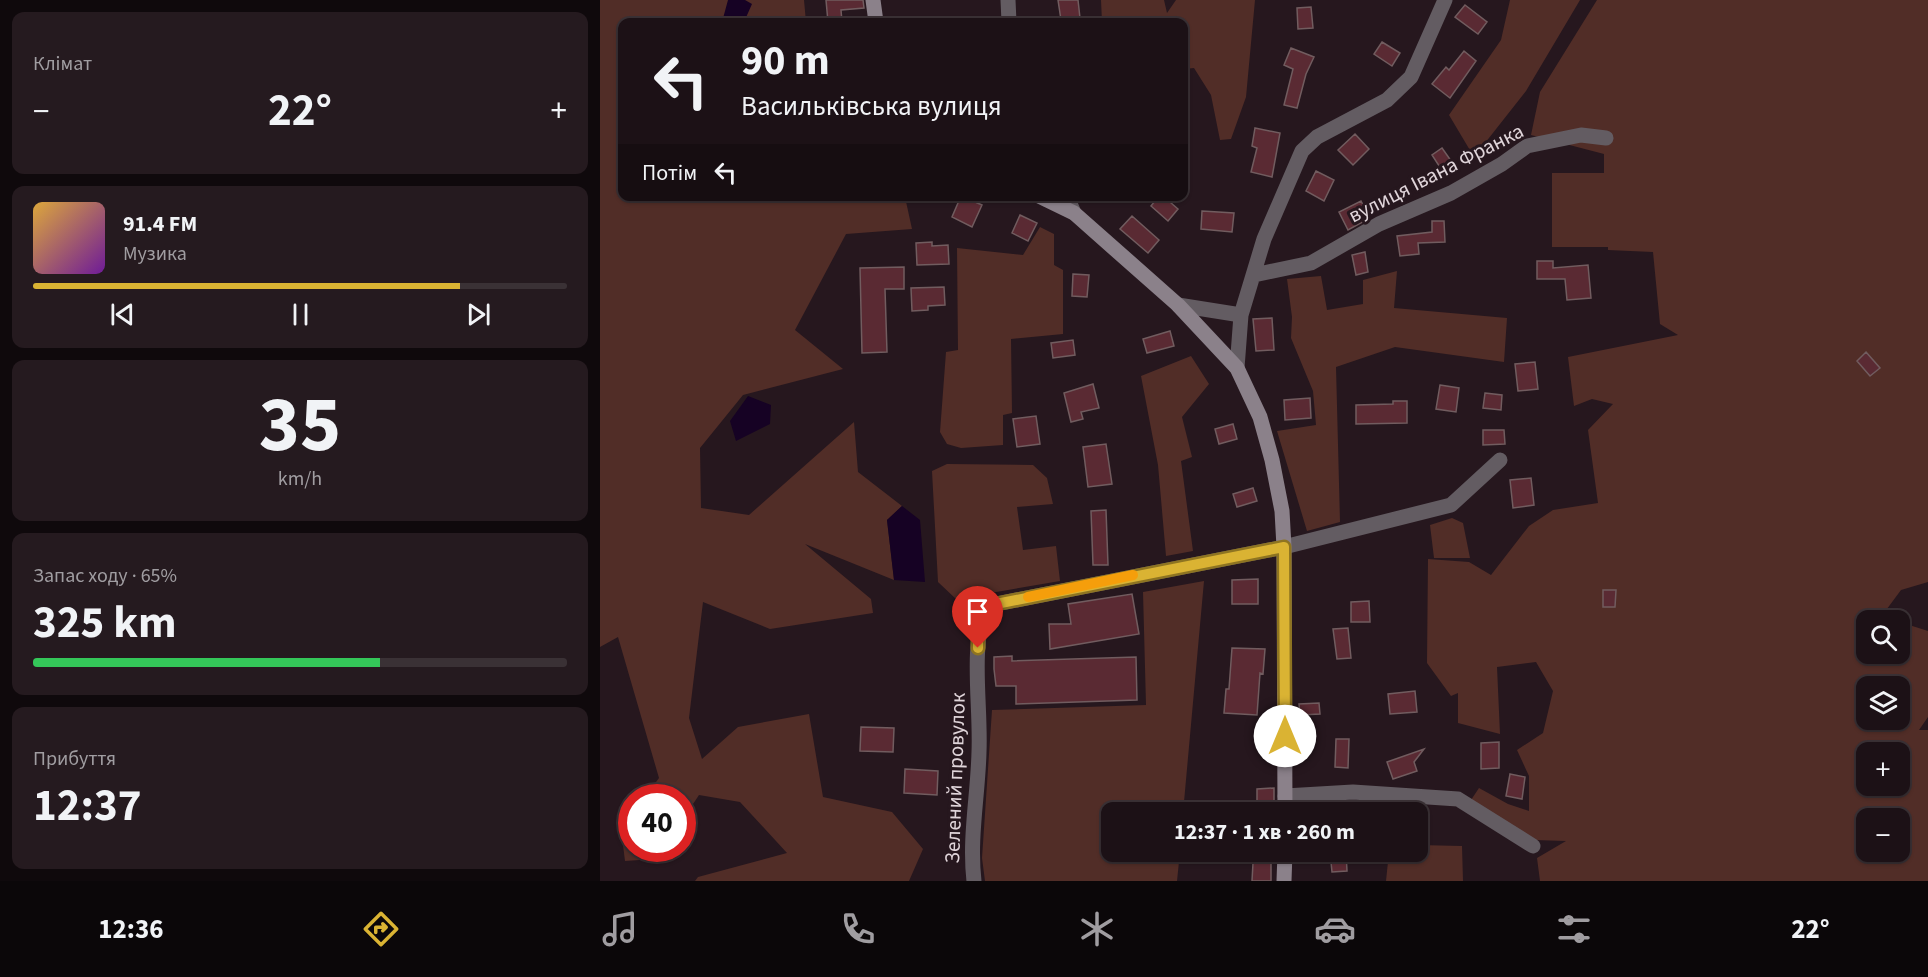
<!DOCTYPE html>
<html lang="uk">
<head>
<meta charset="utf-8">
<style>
	:root { --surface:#1c1116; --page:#251a1f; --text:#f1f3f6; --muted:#a09da1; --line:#3a3135; --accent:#dab333 }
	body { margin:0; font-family:"Source Sans 3",sans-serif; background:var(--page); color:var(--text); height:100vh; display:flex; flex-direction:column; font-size:22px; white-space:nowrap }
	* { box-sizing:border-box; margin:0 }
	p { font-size:20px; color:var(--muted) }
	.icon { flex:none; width:33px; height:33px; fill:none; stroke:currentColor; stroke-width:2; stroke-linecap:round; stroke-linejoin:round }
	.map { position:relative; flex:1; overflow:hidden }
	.sheet { display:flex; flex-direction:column; gap:12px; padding:12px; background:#0f090c; width:600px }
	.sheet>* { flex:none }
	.guide { position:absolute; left:18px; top:18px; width:570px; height:183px; border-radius:12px; box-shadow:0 2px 4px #0004,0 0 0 2px var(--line); background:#1c1116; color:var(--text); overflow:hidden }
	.tools { position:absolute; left:1256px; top:610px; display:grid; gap:12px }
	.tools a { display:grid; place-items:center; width:54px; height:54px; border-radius:12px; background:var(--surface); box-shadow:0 2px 4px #0004,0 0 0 2px var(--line); font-size:30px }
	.speed { position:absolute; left:18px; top:784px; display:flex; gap:12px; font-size:30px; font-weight:700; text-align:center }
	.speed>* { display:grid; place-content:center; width:78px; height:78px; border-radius:50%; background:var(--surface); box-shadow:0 2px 4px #0004,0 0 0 2px var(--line); line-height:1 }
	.speed .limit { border:9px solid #d22; background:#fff; color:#111 }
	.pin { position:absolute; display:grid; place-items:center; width:51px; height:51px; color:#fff; margin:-62px -26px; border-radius:50% 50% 50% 0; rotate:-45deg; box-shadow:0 0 6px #0007 }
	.pin .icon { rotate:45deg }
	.me { position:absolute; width:66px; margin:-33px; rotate:0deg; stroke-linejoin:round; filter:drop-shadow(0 0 4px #0008) }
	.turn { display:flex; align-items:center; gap:21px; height:126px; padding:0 24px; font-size:27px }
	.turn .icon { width:78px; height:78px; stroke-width:2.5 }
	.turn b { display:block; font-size:42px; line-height:51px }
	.then { display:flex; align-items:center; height:57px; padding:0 24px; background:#0003; gap:12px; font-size:22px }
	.big { font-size:45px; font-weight:700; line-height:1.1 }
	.sheet .tile { flex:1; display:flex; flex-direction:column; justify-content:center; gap:9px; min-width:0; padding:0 21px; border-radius:12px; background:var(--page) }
	.sheet .dial { align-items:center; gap:0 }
	.dial b { font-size:78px; line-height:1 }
	.song { display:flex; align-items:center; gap:18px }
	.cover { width:72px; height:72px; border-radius:9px; background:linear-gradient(135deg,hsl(40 70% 55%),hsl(280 70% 35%)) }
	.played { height:6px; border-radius:3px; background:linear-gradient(90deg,var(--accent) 80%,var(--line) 80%) }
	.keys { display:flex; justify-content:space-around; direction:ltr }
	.heat { display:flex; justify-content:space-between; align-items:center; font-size:33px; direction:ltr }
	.charge { height:9px; border-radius:4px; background:linear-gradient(90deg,#34c759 65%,var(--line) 0) }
	.trip { position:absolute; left:501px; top:802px; width:327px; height:60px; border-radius:12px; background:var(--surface); box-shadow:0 2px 4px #0004,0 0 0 2px var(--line); font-weight:700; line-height:60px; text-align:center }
	.tabs { display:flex; height:96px; justify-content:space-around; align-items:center; background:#0b0709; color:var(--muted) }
	.tabs .icon { width:42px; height:42px }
	.tabs .selected { color:var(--accent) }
	.tabs b { font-size:27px; color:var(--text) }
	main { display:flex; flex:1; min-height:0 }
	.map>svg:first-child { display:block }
	.green { fill:#512d27; fill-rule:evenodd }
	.water { fill:#160224 }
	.building { fill:#5a2a33; stroke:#715c5f; stroke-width:1.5 }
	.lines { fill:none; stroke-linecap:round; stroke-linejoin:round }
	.street { stroke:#635c62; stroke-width:15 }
	.secondary { stroke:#8b818a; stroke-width:15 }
	.route-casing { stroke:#8e7421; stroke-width:15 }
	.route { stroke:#dab333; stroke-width:10 }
	.slow { stroke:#f59e0b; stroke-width:10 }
	.labels { text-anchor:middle; stroke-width:6; stroke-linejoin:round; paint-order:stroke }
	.street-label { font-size:21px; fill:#e0d5da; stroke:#26171e }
</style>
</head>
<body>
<main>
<section class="sheet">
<div class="tile"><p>Клімат</p>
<div class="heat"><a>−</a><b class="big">22°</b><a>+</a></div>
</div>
<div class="tile">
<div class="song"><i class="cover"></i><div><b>91.4 FM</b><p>Музика</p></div></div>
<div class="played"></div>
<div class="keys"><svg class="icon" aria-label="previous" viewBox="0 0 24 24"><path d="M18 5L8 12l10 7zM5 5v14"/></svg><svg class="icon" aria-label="pause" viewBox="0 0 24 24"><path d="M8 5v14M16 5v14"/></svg><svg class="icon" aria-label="next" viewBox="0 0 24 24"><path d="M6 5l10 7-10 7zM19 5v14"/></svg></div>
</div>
<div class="tile dial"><b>35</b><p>km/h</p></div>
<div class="tile"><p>Запас ходу · 65%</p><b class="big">325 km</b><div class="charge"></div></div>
<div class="tile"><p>Прибуття</p><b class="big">12:37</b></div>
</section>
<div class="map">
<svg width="1328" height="881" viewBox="0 0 1328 881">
	<rect width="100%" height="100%" fill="#26171e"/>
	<!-- green -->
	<path class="green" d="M0 0H204L206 22H22V196L305 197 312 229 246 234 195 330 243 369 143 395 100 448 101 508 149 515 254 422 258 472 302 506 287 520 294 580 205 544 271 599 273 613 170 629 103 602 89 718 102 759 138 727 209 714 223 797 292 812 323 849 309 881H95L98 877 187 853 140 802 99 795 83 819 82 798H44L59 778 18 637 0 647Z
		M501 0H564L567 13 576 0H655L646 97 631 139 620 140 611 95 594 68 584 69V22H502Z
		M910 0H980L926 91 874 157 849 115 901 40Z
		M997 0H1328V582L1301 590 1278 621H1266V654H1299V625L1303 623 1328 631V717L1319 730H1328V881H940L937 858 966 841 934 840 871 800 879 788 908 804 929 811V776L917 750 943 733 953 691 936 662 897 667 900 734 858 723V693L851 696 827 663 828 559 869 562 891 575 929 526 953 510 998 503 988 430 1013 404 992 399 974 406 968 357 1078 335 1060 324 1053 252 1008 250V247H952V173H1004V154L931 135 940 92ZM1266 687H1299V720H1266ZM1266 753H1299V786H1266ZM1266 819H1299V852H1266Z
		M440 227 454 234V265L463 270V334L411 339 412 413 403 415V445L361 448 347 444 340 432 346 352 358 350 357 248 423 255Z
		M797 271 794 308 907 318 904 362 795 347 736 367 740 522 707 531 677 431 716 425 713 391 691 338 692 317 687 279 721 276 727 310 763 304V280Z
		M591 356 609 384 582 417 592 457 581 461 593 551 566 556 558 465 541 376Z
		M347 464 433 465 447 478 453 504 417 507 423 550 456 546 460 581 356 599 338 582 332 471Z
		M852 518 863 523 870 558H834L830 525Z
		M604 581 583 813H512V852H580L577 881H385L382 858 392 710 546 705 543 592Z
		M31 815 32 849H62L55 859 25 861 21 829Z
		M818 845 862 846 863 881H786L789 852H818Z"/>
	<!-- water -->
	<path class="water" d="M128 0H145L152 4 144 22H122Z
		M148 396 171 405 170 424 136 441 130 421Z
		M302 506 320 520 325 582 294 580 287 520Z"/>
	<!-- building -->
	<path class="building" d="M226 0H263L264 8 241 10 242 22H228Z
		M458 0H478L480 18 461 20Z
		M865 5 887 22 878 34 855 17Z
		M711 7 713 28 698 29 697 8Z
		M782 42 800 53 792 66 774 54Z
		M691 48 714 57 706 74 697 108 684 105 693 69 684 65Z
		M864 51 876 61 850 98 832 84 846 67 849 70Z
		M655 128 680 133 672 177 651 172 657 148 652 146Z
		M755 134 769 149 753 165 738 150Z
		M842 148 854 165 843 172 832 155Z
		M716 171 734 180 724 201 706 191Z
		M361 196 382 205 372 227 352 217Z
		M559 196H563L578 209 568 221 551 206Z
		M761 201 770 218 748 230 739 212Z
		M602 211 634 213 632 232 601 229Z
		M420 215 437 223 428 241 412 233Z
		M532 216 559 240 548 253 520 229Z
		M832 221H844L845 242 818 243 819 254 800 256 797 236 832 232Z
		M332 242V246L348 245 349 264 317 265 316 243Z
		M765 252 768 272 756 275 752 255Z
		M937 261H953V268L988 265 991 298 967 300 965 279H937Z
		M304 267V289H285L287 352 262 353 260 268Z
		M473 274 489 275 487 297 472 296Z
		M344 287 345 305 328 306V310L312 311 311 288Z
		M672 318 674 350 656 351 653 319Z
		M570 331 574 346 547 353 543 339Z
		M473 340 475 355 453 358 451 343Z
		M1266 352 1280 368 1270 376 1257 361Z
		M935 362 938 389 918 391 915 364Z
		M493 384 499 408 481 412 483 419 471 422 464 393Z
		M840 385 859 388 856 412 836 409Z
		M885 393 902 395 901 410 883 408Z
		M710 398 711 418 685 420 684 400Z
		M793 401H807V423L756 424V405L793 404Z
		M436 416 440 444 417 447 413 419Z
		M633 424 637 439 619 444 615 429Z
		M883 430H904L905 444 883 445Z
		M506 444 512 484 488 487 483 447Z
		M931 478 934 505 913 508 910 480Z
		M653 488 657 501 637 507 633 494Z
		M506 510 508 565H493L491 511Z
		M658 579V604H632V580Z
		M1003 590H1016L1015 607H1003Z
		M532 594 539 634 450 649 449 624H471L468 604Z
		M769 601 770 622H751V602Z
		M748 628 751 658 737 659 733 629Z
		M632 648 665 649 663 674 660 673 657 715 624 713 626 689H629Z
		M412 656V661L536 657 537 700 416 704V686H396L394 669V657Z
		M815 691 817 712 790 714 788 694Z
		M719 703 720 714 700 715 699 704Z
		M261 727 294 728 293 752 260 751Z
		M736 739H749L748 768 735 767Z
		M899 742V768L881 769V743Z
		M824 749 814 762 817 771 793 779 787 762Z
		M305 769 338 771 337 795 304 793Z
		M910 774 925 777 922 799 906 796Z
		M674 788V808H657V789Z
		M730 852H746L747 871 732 872Z
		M653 863H671V881H652Z"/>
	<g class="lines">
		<!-- street -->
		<path class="street" d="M408 0 409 22
			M467 196 474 213
			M654 275 711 263 779 224 851 193 902 164 927 146 981 135 1006 138
			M578 305 641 315
			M637 368 641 315 664 239 702 151 717 137 787 100 811 77 845 0
			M364 603 386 606 684 547 851 505 900 460
			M685 796 753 792 858 799 933 846
			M374 881C369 838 378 795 379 752 381 704 370 650 386 606"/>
		<!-- secondary -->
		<path class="secondary" d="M273 0 276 22
			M439 196 474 213 578 305 637 368 660 417 672 460 682 511 684 547 685 813
			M684 881 685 852"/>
	</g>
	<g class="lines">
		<defs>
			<path id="route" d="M378 648V627L386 606 684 547 685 736"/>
		</defs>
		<!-- route casing -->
		<use href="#route" class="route-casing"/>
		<!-- route -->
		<use href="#route" class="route"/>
		<!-- slow -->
		<path class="slow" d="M428 597 533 575"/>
	</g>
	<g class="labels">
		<!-- street labels -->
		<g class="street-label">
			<text transform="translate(836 173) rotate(-27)" y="7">вулиця Івана Франка</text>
			<text transform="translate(355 778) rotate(-88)" y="7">Зелений провулок</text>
		</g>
	</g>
</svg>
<div class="tools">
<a><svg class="icon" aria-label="search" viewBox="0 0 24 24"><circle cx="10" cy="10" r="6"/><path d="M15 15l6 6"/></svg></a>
<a><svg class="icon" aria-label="layers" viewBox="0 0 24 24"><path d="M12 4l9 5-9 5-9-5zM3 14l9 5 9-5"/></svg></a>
<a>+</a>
<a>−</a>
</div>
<div class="speed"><div class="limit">40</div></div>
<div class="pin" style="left:378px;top:648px;background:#d93025"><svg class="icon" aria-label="arrive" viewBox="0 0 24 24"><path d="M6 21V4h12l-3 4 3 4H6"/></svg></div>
<svg class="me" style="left:685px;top:736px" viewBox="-20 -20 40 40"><circle r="19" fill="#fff"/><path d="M0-13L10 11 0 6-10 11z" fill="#dab333"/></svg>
<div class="trip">12:37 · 1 хв · 260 m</div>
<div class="guide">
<div class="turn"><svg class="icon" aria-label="left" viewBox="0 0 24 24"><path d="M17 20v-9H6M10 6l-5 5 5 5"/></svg><div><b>90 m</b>Васильківська вулиця</div></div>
<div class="then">Потім<svg class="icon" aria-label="left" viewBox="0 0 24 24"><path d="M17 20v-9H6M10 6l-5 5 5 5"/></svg></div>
</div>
</div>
</main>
<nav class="tabs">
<b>12:36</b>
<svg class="icon selected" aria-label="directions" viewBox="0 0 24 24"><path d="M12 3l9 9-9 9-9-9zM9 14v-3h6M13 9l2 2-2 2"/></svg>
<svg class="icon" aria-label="music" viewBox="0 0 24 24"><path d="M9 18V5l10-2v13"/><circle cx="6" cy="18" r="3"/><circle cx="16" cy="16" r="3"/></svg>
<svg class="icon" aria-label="phone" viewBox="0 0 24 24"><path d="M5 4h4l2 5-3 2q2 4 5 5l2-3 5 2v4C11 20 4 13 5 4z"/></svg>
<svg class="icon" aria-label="climate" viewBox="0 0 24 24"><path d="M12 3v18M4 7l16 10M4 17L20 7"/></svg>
<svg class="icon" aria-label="car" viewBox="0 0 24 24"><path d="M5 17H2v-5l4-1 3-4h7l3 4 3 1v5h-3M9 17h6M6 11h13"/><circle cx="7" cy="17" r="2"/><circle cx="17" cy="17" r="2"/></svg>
<svg class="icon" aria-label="filters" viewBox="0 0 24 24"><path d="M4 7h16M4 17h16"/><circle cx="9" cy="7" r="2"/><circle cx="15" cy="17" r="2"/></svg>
<b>22°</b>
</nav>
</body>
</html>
